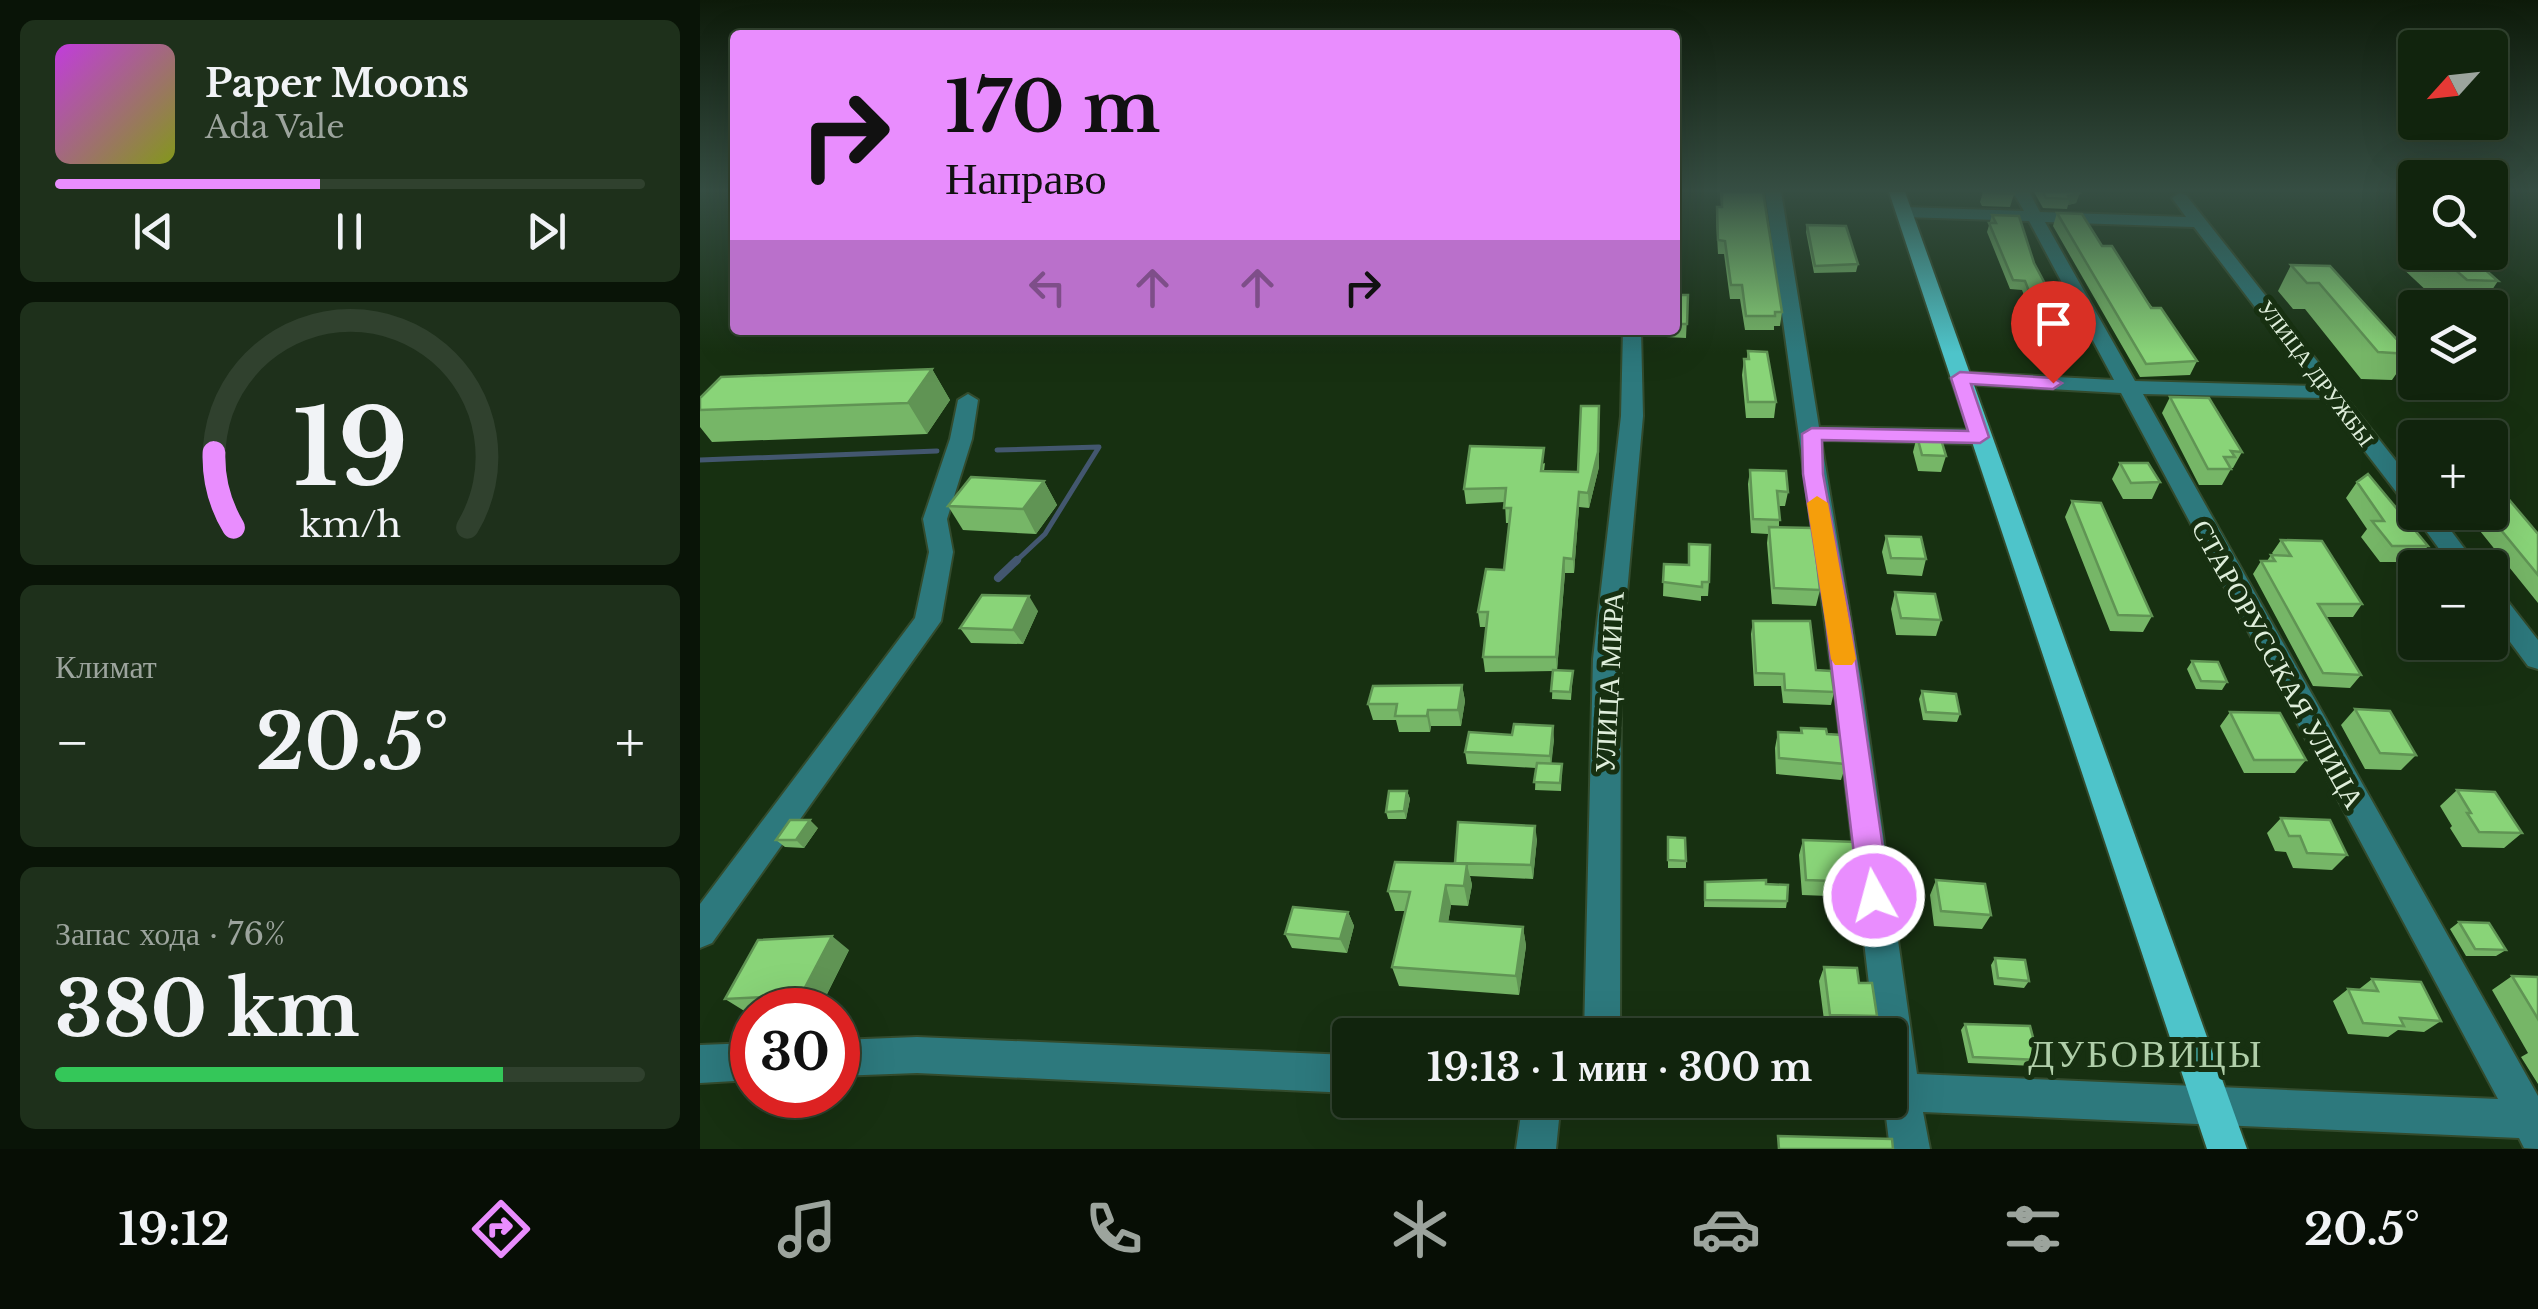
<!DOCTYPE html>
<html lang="ru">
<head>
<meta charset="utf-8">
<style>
	:root { --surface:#11240d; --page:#1e301b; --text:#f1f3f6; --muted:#9ca49d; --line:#30412e; --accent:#e98dfe }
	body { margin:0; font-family:"Libre Baskerville",serif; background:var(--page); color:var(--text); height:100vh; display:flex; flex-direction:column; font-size:38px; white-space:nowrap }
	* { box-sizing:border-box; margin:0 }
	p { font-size:32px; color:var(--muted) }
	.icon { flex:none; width:55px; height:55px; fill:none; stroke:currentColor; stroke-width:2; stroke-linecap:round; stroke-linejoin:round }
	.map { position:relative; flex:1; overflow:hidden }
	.drawer { display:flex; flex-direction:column; gap:20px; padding:20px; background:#091407; width:700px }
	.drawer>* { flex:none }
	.hud { position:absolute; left:30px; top:30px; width:950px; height:305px; border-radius:10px; box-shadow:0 10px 40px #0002,0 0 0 2px var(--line); background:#e98dfe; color:#111; overflow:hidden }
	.needle { width:65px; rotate:243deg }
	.controls { position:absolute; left:1698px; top:30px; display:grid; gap:20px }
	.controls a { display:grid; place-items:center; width:110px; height:110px; border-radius:10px; background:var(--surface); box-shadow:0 10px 40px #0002,0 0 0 2px var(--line); font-size:50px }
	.speed { position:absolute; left:30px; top:988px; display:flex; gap:20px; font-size:50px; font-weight:700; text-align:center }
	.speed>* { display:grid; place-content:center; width:130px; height:130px; border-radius:50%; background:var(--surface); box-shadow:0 10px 40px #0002,0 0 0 2px var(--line); line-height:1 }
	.speed .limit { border:15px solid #d22; background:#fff; color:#111 }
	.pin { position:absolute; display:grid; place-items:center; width:85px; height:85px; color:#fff; margin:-102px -42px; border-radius:50% 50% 50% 0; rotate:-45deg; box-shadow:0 0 10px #0007 }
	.pin .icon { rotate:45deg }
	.me { position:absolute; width:110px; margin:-55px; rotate:353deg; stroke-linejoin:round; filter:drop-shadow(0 0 8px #0008) }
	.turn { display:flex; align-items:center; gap:35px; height:210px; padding:0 50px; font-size:45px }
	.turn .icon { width:130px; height:130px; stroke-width:2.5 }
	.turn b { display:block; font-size:70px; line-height:85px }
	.lanes { display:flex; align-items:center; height:95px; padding:0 50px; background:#0003; justify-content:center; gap:50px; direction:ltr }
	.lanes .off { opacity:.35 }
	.big { font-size:75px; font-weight:800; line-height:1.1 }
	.drawer .card { flex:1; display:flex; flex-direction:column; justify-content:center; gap:15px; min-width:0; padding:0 35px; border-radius:15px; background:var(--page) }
	.drawer .dial { align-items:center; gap:0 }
	.dial svg { height:260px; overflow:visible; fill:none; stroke:var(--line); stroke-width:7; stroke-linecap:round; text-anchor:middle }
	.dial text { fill:var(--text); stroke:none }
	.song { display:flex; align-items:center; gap:30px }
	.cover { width:120px; height:120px; border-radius:15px; background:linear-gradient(135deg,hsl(290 70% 55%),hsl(70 70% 35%)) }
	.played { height:10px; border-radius:5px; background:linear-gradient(90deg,var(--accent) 45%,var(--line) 45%) }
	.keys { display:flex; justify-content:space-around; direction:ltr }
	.heat { display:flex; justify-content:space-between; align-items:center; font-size:55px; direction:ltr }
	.charge { height:15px; border-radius:8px; background:linear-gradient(90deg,#34c759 76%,var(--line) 0) }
	.trip { position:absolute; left:632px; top:1018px; width:575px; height:100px; border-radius:10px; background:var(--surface); box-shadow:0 10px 40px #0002,0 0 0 2px var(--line); font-weight:800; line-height:100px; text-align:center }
	.tab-bar { display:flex; height:160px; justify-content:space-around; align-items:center; background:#070e05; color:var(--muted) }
	.tab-bar .icon { width:70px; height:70px }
	.tab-bar .on { color:var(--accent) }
	.tab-bar b { font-size:45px; color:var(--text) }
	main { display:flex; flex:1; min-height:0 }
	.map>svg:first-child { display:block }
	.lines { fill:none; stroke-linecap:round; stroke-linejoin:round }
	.stream-far1 { stroke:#43576f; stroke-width:5 }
	.stream { stroke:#43576f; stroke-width:8 }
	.minor-casing { stroke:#334b2d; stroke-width:4 }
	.major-casing { stroke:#334b2d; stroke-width:4 }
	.minor { fill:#2d797d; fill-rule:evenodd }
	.major { fill:#4ec4ca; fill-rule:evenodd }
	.wall { fill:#76b667 }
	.shaded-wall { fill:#609454 }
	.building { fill:#89d478; stroke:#609454; stroke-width:2.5 }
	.route { fill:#e98dfe; stroke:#975ca5; stroke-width:2.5 }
	.slow { fill:#f59e0b }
	.labels { text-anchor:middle; stroke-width:10; stroke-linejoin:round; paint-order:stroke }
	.far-street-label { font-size:22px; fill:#dfeedb; stroke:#173011 }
	.street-label { font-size:28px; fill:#dfeedb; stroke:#173011 }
	.near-quarter-label { font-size:38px; letter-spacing:2.5px; fill:#b0cea9; stroke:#173011 }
</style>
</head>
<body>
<main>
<section class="drawer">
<div class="card">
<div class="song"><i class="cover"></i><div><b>Paper Moons</b><p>Ada Vale</p></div></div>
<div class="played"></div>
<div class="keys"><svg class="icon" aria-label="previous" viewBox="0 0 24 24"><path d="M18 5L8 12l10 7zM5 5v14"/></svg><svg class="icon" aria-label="pause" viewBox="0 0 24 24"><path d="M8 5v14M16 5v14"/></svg><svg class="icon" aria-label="next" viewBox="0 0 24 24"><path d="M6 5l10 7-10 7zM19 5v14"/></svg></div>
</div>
<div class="card dial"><svg viewBox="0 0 100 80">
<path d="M14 69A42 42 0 1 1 86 69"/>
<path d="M14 69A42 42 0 0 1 8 46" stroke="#e98dfe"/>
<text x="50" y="56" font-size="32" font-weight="700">19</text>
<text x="50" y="72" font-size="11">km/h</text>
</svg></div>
<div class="card"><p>Климат</p>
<div class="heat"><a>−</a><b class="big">20.5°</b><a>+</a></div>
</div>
<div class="card"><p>Запас хода · 76%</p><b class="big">380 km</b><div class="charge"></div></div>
</section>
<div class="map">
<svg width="1838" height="1149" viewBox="0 0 1838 1149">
	<rect width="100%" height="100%" fill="#173011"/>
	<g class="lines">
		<!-- stream-far1 -->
		<path class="stream-far1" d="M297 450 399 447 345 534 315 562
			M0 460 237 451"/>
		<!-- stream -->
		<path class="stream" d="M298 578 317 560"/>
		<defs>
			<path id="minor" d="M1065 192H1081L1119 427 1279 430 1290 437 1279 444 1121 440 1162 687 1217 1074 1798 1099 1421 393 1260 384 1250 378 1260 372 1414 380 1329 221 1204 217 1196 212 1204 207 1324 211 1313 192H1329L1340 212 1486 217 1472 198 1480 193 1486 195 1715 485V512H1737L1779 568H1753L1716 517 1712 512 1714 508 1707 506 1624 398 1443 394 1838 1096V1149L1824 1148 1819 1138 1223 1112 1230 1149H1190L1185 1109 1174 1100H1190V1035H1175L1134 687ZM1345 222 1494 227 1615 386 1435 381Z
				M923 330H941L943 416 921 659 920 1035H884L893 659 921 416Z
				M268 394 278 400 272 439 247 519 253 552 241 621 12 943 0 948V904L215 618 229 552 223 519 250 439 258 400Z
				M1790 588 1799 590 1838 640V669L1828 666 1790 615Z
				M217 1037 650 1055V1093L217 1073 138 1076V1040Z
				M52 1043V1080L0 1083V1045Z
				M823 1100H861L856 1149H816Z"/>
			<path id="major" d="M1189 192H1205L1547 1149H1507Z"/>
		</defs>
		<!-- minor casing -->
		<use href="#minor" class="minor-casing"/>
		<!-- major casing -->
		<use href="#major" class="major-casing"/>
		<!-- minor -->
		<use href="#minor" class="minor"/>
		<!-- major -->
		<use href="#major" class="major"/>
	</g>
	<!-- wall -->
	<path class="wall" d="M1020 192H1063L1082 312 1080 326H1074V330H1045L1040 299H1030L1024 254H1018L1016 219 1017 207H1021Z
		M1283 192H1313L1314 194 1310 207 1282 206 1280 202Z
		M1334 192H1379L1376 203 1368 205 1367 209 1343 208Z
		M1357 213 1402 246 1497 361 1490 375 1440 377 1353 226Z
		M1292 215 1334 263 1367 325 1364 335 1339 334 1322 290 1310 289 1287 232Z
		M1107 225 1158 264 1156 272 1114 273 1106 232Z
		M1715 238V252H1765L1798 281 1780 308H1745L1699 265Z
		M1591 265 1630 266 1710 354 1692 380 1661 379 1605 309H1593L1578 291Z
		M975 295H988L986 338 966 337 967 330H975Z
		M1048 351 1076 402 1074 418H1046L1042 375 1044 359H1047Z
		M232 369 250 400 227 434 12 442 0 427V398Z
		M1470 397 1542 452 1533 468H1530L1531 469 1522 485H1499L1462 413Z
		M1217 436 1246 456 1241 472 1218 471 1213 452Z
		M845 463 844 471 878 472 899 467 889 508 879 507 874 573H865L857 670 873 671 871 700 852 699 853 671 785 672 783 657 786 627H780L778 612 804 570 809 523H806L805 502 766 504 764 489Z
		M1420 463 1460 482 1452 499H1423L1412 479Z
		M1050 470 1088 492 1085 506H1079V527L1120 590 1116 606 1072 604 1067 543 1068 534 1051 533 1048 484Z
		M1790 477 1838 534V603L1776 526 1779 522 1771 512H1790Z
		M344 481 357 505 336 534 263 530 248 506Z
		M1657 482 1728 546 1715 562H1680L1661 537 1667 529 1646 498Z
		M1372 501 1452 616 1443 632 1410 631 1365 517Z
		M1186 536 1226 559 1222 576 1187 574 1182 552Z
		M1581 540 1662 604 1653 617H1626L1661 675 1650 688 1613 686 1553 574 1561 561H1567L1571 555H1574L1572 553Z
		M964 564 1009 582 1008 596H1001V601L963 596Z
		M1195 592 1241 620 1236 636 1196 635 1191 609Z
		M338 611 323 644 271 643 260 628Z
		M1053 621 1116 670 1134 692 1131 705 1083 703 1081 686H1054L1051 634Z
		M1492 661 1527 682 1522 690 1496 689 1487 669Z
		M762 685 765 701 761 726H731L730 732H699L696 720H673L668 704Z
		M1222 691 1260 714 1257 722 1223 720 1219 699Z
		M1655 709 1716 755 1701 770 1665 769 1641 725Z
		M1530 712 1606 760 1595 773H1544L1520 726Z
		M1101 728 1146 764 1141 780 1076 774 1075 748 1078 732 1100 733Z
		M854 739 851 763 862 764 861 791 835 790 836 768 767 764 765 752Z
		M1757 790 1822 833 1804 848 1762 847 1750 828 1752 826 1740 806Z
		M707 791 710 799 706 819H688L686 812Z
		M1581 818 1647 855 1632 870 1593 868 1586 852 1575 851 1567 833Z
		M118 828 104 848 85 847 76 840Z
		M968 837 986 861V868H968Z
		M837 839 833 879 770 876 772 885 768 906 751 905 748 922 823 927 826 946 819 995 699 986 692 967 706 911H695L688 891 755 864Z
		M1103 840 1160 882 1155 897 1102 895 1099 855Z
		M1236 880 1291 915 1282 929 1234 926 1230 895Z
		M1005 882 1066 884 1087 901 1086 908 1004 907Z
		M648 912 654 926 647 953 592 948 585 934Z
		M1759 922 1806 950 1796 956H1766L1750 929Z
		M149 950 120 1008 52 1010V1012H46L25 999Z
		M1295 958 1329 981 1324 988 1294 985 1291 965Z
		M1124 967 1159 983 1177 1016 1171 1029 1125 1028 1119 981Z
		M1812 976 1838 977V1084L1821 1057 1828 1053 1792 990Z
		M1672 979 1741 1021 1724 1032 1698 1030 1688 1037 1648 1034 1633 1001 1648 989 1658 990Z
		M1265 1024 1339 1060 1334 1066 1268 1063 1261 1030Z"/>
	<!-- shaded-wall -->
	<path class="shaded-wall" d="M1380 193 1376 203 1368 205 1370 199 1368 196Z
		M232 369 250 400 227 434 208 403Z
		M899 406V467L889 508 888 493Z
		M344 481 357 505 336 534 323 509Z
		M879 492V507L874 573 873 559Z
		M864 558 865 573 857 671 856 657Z
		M329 596 338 611 323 644 313 630Z
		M762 685 765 701 761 726 758 710Z
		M728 710 731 726 730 732 727 716Z
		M853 726 854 739 851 769 850 756Z
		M707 791 710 799 706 819 704 811Z
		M110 820 118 828 104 848 96 840Z
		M835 826 837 839 833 879 831 865Z
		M767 864 772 885 768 906 764 886Z
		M746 885 751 905 745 941 740 921Z
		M648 912 654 926 647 953 640 939Z
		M823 927 826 946 819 995 816 976Z
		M132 936 149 950 120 1008 101 995Z"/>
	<!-- building -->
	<path class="building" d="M1022 192H1063L1082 312H1075V316H1046L1042 285H1031L1025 241 1018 240 1017 207H1022Z
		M1284 192H1313L1314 194 1285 193Z
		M1343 192H1379L1380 193 1368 196 1370 199 1346 198Z
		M1357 213 1382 214 1402 246H1412L1451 308H1461L1497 361 1446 364Z
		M1292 215 1319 216 1334 263 1367 325H1342L1325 281 1313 280 1289 223H1296Z
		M1107 225 1146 226 1158 264 1115 266Z
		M1735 252H1765L1798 281 1767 280Z
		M1591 265 1630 266 1710 354 1678 352 1619 283H1607Z
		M975 295H988L987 324H975Z
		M1048 351 1067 352 1076 402H1048L1044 359H1049Z
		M232 369 208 403 0 410V398L21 377Z
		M1470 397 1509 398 1542 452 1531 451 1535 457H1524L1531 469H1508Z
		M881 406H899L898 452 888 493 879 492 873 559 864 558 856 657H783L788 612H778L786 569 804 570 811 508H804L806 488 764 489 770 446 844 448 841 471 878 472Z
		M1217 436H1240L1246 456 1222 455Z
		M1420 463H1448L1460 482 1431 483Z
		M1050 470 1086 471 1088 492 1077 491 1080 520 1053 519Z
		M1668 474 1728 546H1692L1672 521H1684L1657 482Z
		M271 477 344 481 323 509 248 506Z
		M1790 477 1838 534V575L1787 513H1793L1790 509Z
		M1372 501 1401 503 1452 616 1418 615Z
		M1069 527 1113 528 1120 590 1074 588Z
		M1186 536 1221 537 1226 559 1191 558Z
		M1581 540 1622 541 1662 604H1618L1661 675 1623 673 1561 561H1575L1571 555 1591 556Z
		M989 544 1010 545 1009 582H1002V587L963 582 964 564 989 565Z
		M1195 592 1235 594 1241 620 1201 618Z
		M282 595 329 596 313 630 260 628Z
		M1053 621H1110L1116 670 1131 671 1134 692 1085 690 1084 674 1056 673Z
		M1492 661 1518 662 1527 682 1501 681Z
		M853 670 873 671 870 692 851 691Z
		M762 685 758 710H728L727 716H695L697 704H668L673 686Z
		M1222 691 1256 694 1260 714 1226 712Z
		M1655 709 1690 711 1716 755 1680 753Z
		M1530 712 1580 713 1606 760H1554Z
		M814 724 853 726 850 756 765 752 769 732 812 735Z
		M1101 728 1126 729 1127 734 1142 735 1146 764 1079 758 1078 732 1102 733Z
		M837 763 862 764 860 783 834 782Z
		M1757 790 1795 792 1822 833 1779 832 1767 813H1771Z
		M689 791H707L704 811 686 812Z
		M1581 818 1630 820 1647 855 1607 853 1600 836H1589Z
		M90 820H110L96 840H76Z
		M758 822 835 826 831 865 755 863Z
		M968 837 985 838 986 861 968 860Z
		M1103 840 1155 842 1160 882 1106 880Z
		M695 862 767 864 764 886 746 885 740 921 823 927 816 976 692 967 710 892 688 891Z
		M1066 880V884L1088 885 1087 901 1005 900V882Z
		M1236 880 1285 884 1291 915 1241 911Z
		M593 907 648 912 640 939 585 934Z
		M1759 922 1789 923 1806 950 1775 949Z
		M132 936 101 995 25 999 58 940Z
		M1295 958 1325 960 1329 981 1298 978Z
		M1124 967 1157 968 1159 983H1172L1177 1016 1130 1015Z
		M1812 976 1838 977V1019Z
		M1672 979 1721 982 1741 1021 1700 1018 1704 1026 1663 1023 1648 989 1678 991Z
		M1265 1024 1330 1026 1339 1060 1273 1057Z
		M1078 1136 1192 1139 1193 1149H1079Z"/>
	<!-- sky -->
	<linearGradient id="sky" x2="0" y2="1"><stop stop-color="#0d1a09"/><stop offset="0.54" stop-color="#364e43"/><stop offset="1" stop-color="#364e43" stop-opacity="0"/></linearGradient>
	<rect width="1838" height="353" fill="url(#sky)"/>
	<!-- route -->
	<path class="route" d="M1260 372 1353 378 1362 383 1353 389 1271 384 1289 437 1280 443 1122 440 1123 474 1150 621 1190 896 1185 905 1174 909 1164 905 1159 896 1126 621 1103 474 1102 434 1112 428 1268 431 1251 378Z"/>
	<!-- slow -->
	<path class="slow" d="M1117 496 1128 503 1156 659 1152 665H1135L1131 659 1107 503Z"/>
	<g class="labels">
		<!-- far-street labels -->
		<g class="far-street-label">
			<text transform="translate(1616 373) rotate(53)" y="8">УЛИЦА ДРУЖБЫ</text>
		</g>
		<!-- street labels -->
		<g class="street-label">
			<text transform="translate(1578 664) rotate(61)" y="10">СТАРОРУССКАЯ УЛИЦА</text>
			<text transform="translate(909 682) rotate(-87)" y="10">УЛИЦА МИРА</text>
		</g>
		<!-- near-quarter labels -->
		<g class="near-quarter-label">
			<text x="1446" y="1067">ДУБОВИЦЫ</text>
		</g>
	</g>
</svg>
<div class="controls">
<a><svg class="needle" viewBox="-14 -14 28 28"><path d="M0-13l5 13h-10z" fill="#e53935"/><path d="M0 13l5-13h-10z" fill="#9ca49d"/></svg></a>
<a><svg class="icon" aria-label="search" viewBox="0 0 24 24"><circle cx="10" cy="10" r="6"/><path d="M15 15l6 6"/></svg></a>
<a><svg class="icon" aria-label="layers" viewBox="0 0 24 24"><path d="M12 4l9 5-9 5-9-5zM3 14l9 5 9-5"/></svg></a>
<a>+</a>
<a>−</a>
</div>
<div class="speed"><div class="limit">30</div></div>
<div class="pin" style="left:1353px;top:383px;background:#d93025"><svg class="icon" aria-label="arrive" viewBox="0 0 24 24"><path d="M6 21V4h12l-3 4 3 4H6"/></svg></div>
<svg class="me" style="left:1174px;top:896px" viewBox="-20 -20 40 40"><circle r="17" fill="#e98dfe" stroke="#fff" stroke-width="3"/><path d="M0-11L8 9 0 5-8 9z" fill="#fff"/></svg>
<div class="trip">19:13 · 1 мин · 300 m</div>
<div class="hud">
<div class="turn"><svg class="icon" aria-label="right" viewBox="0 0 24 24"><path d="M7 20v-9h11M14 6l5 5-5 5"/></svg><div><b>170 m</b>Направо</div></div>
<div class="lanes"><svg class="icon off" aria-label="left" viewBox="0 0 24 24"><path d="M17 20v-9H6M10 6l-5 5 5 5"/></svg><svg class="icon off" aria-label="ahead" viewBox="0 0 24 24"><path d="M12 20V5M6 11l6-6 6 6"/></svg><svg class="icon off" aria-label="ahead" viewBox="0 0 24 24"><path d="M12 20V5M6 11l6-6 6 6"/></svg><svg class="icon" aria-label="right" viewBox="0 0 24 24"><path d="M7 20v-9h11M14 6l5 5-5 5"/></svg></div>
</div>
</div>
</main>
<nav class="tab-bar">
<b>19:12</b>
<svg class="icon on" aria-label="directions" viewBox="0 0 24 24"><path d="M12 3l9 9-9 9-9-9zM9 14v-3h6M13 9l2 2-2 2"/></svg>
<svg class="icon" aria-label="music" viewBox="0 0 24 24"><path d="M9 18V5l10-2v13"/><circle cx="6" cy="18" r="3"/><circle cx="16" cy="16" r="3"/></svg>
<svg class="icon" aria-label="phone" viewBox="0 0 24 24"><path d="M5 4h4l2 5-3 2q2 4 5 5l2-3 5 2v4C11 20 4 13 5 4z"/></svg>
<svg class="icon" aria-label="climate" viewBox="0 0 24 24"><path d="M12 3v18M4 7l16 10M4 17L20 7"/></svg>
<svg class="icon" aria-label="car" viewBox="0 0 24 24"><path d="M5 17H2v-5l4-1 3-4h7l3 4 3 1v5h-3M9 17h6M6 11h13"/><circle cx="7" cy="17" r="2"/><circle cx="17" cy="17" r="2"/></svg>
<svg class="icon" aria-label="filters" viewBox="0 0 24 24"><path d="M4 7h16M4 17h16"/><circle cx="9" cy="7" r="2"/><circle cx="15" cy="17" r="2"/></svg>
<b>20.5°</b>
</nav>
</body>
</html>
